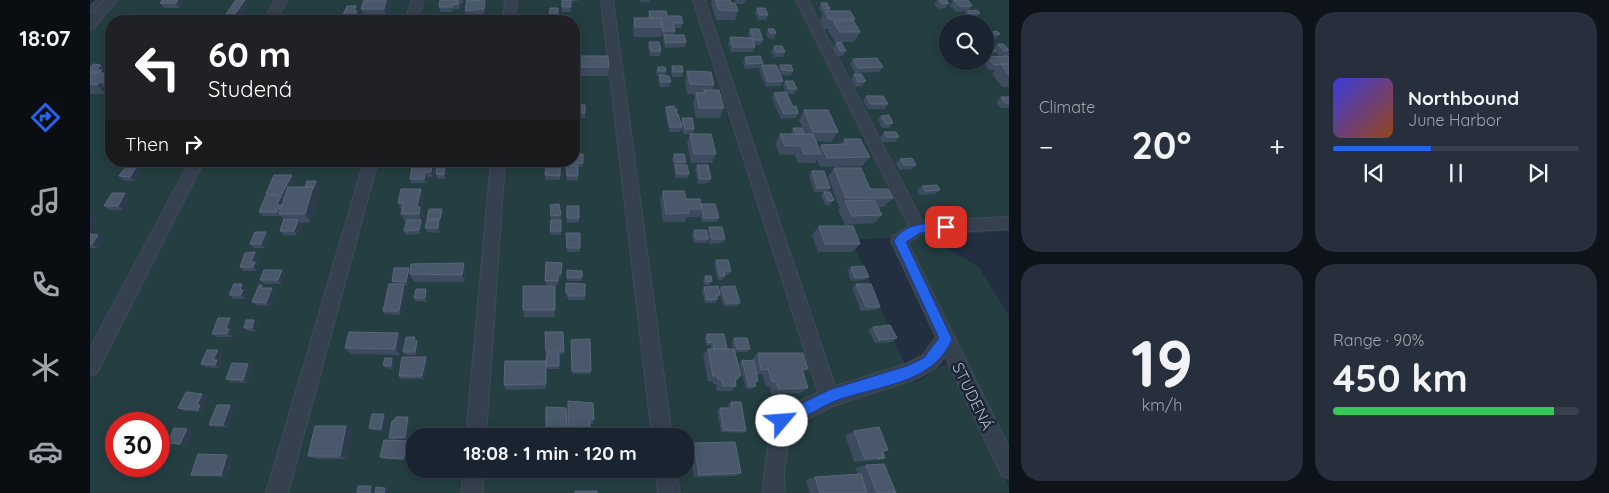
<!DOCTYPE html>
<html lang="en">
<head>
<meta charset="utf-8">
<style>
	:root { --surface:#1a2330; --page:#272f3c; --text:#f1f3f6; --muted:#9fa4ab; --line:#38404c; --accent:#2563eb }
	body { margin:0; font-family:Quicksand,sans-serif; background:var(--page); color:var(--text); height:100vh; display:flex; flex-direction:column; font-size:19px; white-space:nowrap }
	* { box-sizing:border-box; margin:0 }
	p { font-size:16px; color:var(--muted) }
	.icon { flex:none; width:28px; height:28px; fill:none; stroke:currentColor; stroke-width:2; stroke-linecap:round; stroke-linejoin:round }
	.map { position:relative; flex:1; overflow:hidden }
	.panel { display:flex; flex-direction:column; gap:12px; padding:12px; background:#0e131a; width:600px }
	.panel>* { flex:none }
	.guide { position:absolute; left:15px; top:15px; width:475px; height:152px; border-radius:20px; box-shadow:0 2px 12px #0003,0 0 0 1px var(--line); background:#202124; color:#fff; overflow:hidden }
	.fabs { position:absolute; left:849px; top:15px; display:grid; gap:10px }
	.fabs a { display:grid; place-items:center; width:55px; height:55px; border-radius:50%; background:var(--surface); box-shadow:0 2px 12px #0003,0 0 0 1px var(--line); font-size:25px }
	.speed { position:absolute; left:15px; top:412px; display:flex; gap:10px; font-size:25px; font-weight:700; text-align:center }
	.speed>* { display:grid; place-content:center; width:65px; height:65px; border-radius:50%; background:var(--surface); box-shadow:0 2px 12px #0003,0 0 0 1px var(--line); line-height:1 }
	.speed .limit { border:8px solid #d22; background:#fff; color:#111 }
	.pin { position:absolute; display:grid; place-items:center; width:42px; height:42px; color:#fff; margin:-21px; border-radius:10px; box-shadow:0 2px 8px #0006 }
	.me { position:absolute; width:55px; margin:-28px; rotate:63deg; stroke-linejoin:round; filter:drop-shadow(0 0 4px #0008) }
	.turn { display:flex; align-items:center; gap:18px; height:105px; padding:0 20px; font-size:22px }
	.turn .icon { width:65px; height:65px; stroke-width:2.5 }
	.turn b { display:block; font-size:35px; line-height:42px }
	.then { display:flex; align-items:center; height:48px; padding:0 20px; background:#0003; gap:10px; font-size:19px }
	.big { font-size:38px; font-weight:800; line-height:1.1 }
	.panel .widget { flex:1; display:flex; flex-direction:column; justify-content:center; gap:8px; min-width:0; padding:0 18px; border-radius:20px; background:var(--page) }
	.panel .dial { align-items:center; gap:0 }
	.dial b { font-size:65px; line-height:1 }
	.song { display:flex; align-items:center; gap:15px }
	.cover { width:60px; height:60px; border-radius:8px; background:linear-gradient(135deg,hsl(240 70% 55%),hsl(20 70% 35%)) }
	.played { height:5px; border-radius:2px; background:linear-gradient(90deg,var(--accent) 40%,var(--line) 40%) }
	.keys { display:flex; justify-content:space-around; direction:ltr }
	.heat { display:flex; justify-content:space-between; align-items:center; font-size:28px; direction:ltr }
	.charge { height:8px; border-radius:4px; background:linear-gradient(90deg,#34c759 90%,var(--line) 0) }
	.panel .tiles { flex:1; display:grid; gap:12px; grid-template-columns:repeat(2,1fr) }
	.trip { position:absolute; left:316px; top:428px; width:288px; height:50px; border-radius:20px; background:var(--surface); box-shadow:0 2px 12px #0003,0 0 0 1px var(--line); font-weight:800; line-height:50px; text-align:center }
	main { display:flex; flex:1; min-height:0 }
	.tabs { display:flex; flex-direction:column; width:90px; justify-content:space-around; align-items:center; background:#0a0e13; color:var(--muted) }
	.tabs .icon { width:35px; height:35px }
	.tabs .active { color:var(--accent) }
	.tabs b { font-size:22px; color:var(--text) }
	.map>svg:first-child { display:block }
	.green { fill:#243e41; fill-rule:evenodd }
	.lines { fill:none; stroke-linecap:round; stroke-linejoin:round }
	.lane-casing { stroke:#3f4a59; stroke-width:2 }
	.street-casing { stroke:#3f4a59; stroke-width:2 }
	.lane { fill:#364150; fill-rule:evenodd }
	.street { fill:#364150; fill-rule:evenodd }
	.wall { fill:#3d4b5f }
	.shaded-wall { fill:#2d3b4e }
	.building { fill:#49586b; stroke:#5a677a }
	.route { fill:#2563eb; stroke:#184099 }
	.labels { text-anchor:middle; stroke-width:5; stroke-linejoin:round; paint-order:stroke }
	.street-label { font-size:16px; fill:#b2bccb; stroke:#1b2635 }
</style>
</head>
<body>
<main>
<nav class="tabs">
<b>18:07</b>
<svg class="icon active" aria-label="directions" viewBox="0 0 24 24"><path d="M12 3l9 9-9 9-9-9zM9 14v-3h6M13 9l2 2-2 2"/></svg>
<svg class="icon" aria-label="music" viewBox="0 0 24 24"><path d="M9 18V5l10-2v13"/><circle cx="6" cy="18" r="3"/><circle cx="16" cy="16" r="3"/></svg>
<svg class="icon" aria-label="phone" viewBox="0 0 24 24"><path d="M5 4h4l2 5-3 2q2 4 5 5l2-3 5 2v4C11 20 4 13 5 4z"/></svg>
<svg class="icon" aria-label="climate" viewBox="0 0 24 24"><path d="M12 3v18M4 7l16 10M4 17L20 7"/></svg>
<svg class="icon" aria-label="car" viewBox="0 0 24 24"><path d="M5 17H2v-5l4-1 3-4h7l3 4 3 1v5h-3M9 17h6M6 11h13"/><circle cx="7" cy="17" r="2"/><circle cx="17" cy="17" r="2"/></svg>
</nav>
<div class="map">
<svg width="919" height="493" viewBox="0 0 919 493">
	<rect width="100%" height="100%" fill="#222f40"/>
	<!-- green -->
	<path class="green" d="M14 0H919V231L837 236 892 269H890L919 316V449L817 244 823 238 831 236 762 240 810 354 825 383 860 361 919 486V493H0V17ZM21 21H484V161H21ZM858 24H895V61H858ZM26 424H69V466H26ZM325 436H595V469H325Z"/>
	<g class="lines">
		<defs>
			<path id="lane" d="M7 0H13L2 12 0 13V7Z"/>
			<path id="street" d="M15 0H27L4 28 0 29V18Z
				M185 0H197L186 21H174Z
				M322 0H334L327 21H315Z
				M415 0H427L425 21H413Z
				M511 0H523L582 436H562Z
				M603 0H615L745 386 816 364 832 356 846 337 801 241 803 236 819 226 706 0H718L832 221 919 217V229L831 234 818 243 919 447V479L912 476 855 356 846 368 826 379 743 406 701 427 694 473 695 493H673L674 473 682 421 685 414 728 392Z
				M100 161H114L7 373 0 376V348Z
				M274 161H288L198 493H176Z
				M401 161H415L396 436H376Z
				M374 469H394L393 493H371Z
				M566 469H586L590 493H568Z"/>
		</defs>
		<!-- lane casing -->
		<use href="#lane" class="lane-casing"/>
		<!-- street casing -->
		<use href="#street" class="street-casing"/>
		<!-- lane -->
		<use href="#lane" class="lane"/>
		<!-- street -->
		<use href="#street" class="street"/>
	</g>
	<!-- wall -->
	<path class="wall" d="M72 0H92L94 2 90 8H74L70 3Z
		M274 0H299L301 6 297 19 275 18 271 9Z
		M350 0H373V3H370L369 9H363L362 12H350L349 7Z
		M377 0H385L395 6 394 14 376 16 375 11Z
		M472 0H488V1H481V12H472Z
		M550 0H560L559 3 550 2Z
		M622 0H640L641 3 648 11 645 20H626L621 4Z
		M645 0H656L654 4H646Z
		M847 0H856L859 3 855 8 849 9 844 4Z
		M863 0 882 6 879 10 890 13 886 18 876 19 878 22 876 24H866L864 21 867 16H873L876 11 867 12 860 6Z
		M731 3 740 9 739 11 765 19 764 22 770 32 764 42H745L738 31 739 29H734L730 21 733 14H732L729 8Z
		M158 5 148 19H139L136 14Z
		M266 6 269 16 267 20H255L253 15Z
		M667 8 678 15 676 20H668L665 13Z
		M559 11 577 16 593 23 591 28H584L585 31 584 35 596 42 595 47 575 48 573 40 574 36H572V32L571 37H544L543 28 544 18H558Z
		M660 29 673 40 671 45H664L665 47 663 52H641L638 43 640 37 659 38 658 34Z
		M678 29 686 33 684 39 678 38 676 34Z
		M895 32 910 34 906 39 895 40Z
		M559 42 571 51 570 56H560L558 47Z
		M746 43 756 51 753 56H747L743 48Z
		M907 44 919 49 918 52H919V87H912L902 74 905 70H899L892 62 895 61V59L897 57 912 56 913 55 909 56 905 52 902 56H895V46L904 48Z
		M684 46 695 52 693 57H684L681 51Z
		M484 50 486 56 519 67 518 76H486L489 81V86H484Z
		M655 57 673 63V65L688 69 690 65 703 71 700 76 691 75 693 81 691 86 676 87 669 70 670 68 655 69 653 62Z
		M763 59 793 67 789 72 765 73 760 64Z
		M582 66 593 72 592 77H582L581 71Z
		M568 67 576 71 575 75 581 82 579 87H570L568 80 569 76H567L566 72Z
		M0 68 16 70 14 72 15 73H21V92H18L16 94H0Z
		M597 71 624 85 622 90 634 108 630 118H606L603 103 605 94H597L595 81Z
		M764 74 776 81 772 86 765 87 761 79Z
		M695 81 707 89 704 94H697L693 86Z
		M684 93 703 107 708 113 706 118 691 119 682 98Z
		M776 96 798 104 795 109H778L773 101Z
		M911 97H919V108H910L906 102Z
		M484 105 495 113V118H488V130H484Z
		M576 107 586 114 591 123 592 118 604 129 603 134 626 154 622 163H601L597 143 600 134H593L592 128 590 132H579L575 111Z
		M714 110 748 132 741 142 726 141 729 148 731 145 751 144 754 139 780 157 772 166 730 167 727 160 725 163H708L705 155H690L685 144 690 134H701V133L703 128 715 134 709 120Z
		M791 116 803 123 799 128H792L788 120Z
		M794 132 809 137 805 142H793L790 137Z
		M584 154 596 162 595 165 599 174 597 178H585L584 170 585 166H584L582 159Z
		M810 159 826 165 822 169 809 170 806 163Z
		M69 161 65 167H46L51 171 45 181H34L29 176 44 167 39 162Z
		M122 161 118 168H109L105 164Z
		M169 161H205L203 167 172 166Z
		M341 161 340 166 344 171 343 177H337L336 183H321L320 179 323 166 322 163Z
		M350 161H366V165H350Z
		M457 161H471L470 180H455L456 165H457Z
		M475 161 493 163V167H488V180L477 181 476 167H475Z
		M607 165 621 179 619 183 608 184 605 170Z
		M744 168 780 189 803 198 794 207H788L792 215 784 223 755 225 748 210 751 207H749L738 177Z
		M357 170 355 179H347L346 174Z
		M722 171 740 188 737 192 744 200 740 205H735L731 196 734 192H724L719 175Z
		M205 180 201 187H215L226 181 229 186 226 193 228 196 221 222 210 223 211 224 207 235H194L190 231 194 220 191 216H173L169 212 177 195 176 194Z
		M832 186 850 190 845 194 830 195 827 190Z
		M573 191 611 204 629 218 626 222H612L610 214 609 217H597L595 222H573L570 200Z
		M334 197 331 209 334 215 332 222V224L331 234 316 235 314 231 316 222H315L311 214 312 211 308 203Z
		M40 198 33 210H20L14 206Z
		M460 205 471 215V219L461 220Z
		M477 206 489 218V222L477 223Z
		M353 213 350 223V233L337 232 335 228 337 219Z
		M461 220H471V235H460Z
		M729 226 770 244 762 252H728L722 235Z
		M619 227 635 239 633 243 619 244 617 232Z
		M604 230 618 239 616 243H604L602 234Z
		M176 232 179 236 175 248H164L160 244Z
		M0 234 8 235 14 239 8 248H0Z
		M476 237 490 248V252H477Z
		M165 252 169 256 166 263 169 266 167 271H154L150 267Z
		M626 260 641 271 639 275H635V276L632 280H628L624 264Z
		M456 262 472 263 471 278H468V285H456Z
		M761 267 779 277 774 280 761 281 757 270Z
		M192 270 195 274 192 284H174L170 280Z
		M376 270 375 282H324L320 275 318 285H315L316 288 311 315 295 314 293 311 303 284 302 281 320 271Z
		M477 270 492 277V281H477Z
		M615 276 622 281 620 285H614L613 280Z
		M476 283 495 296V300H478V297H476Z
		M152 284 157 288 155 292 158 294 155 299H144L139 295Z
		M766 284 790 307 786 310 771 311 762 288Z
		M465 286V317H434L433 310Z
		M614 287 629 290 631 287 650 303 647 306H634L629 292 630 295 625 303H615L612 291Z
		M175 288H182L186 292 180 306 166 305 162 302Z
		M336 289 338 293 336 302 326 301 324 298Z
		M140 318 144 322 141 330 144 332 142 337H126L122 334Z
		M164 320 169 323 166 331H158L154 328Z
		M783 327 807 338 802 342 785 343 778 330Z
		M455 332 474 351V354H469V369H456Z
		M617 334 637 349H643L642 341 644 338 660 349 657 352H645L651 376 645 381 646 386 641 391H627L626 384H623L622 381H618L613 355 618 349H621L620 345 616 346 615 337Z
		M312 339 310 355 261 354 255 348Z
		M481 340 501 371 500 374H482Z
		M327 341 329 344 327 355H315L313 352Z
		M132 353 129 362 132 363 130 368 116 367 111 364Z
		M668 353 718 369 713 372 718 388 710 393 681 394 680 387 676 386 672 374 667 375 668 381 665 384 666 386 663 389H656L649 363 652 360 662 361V359Z
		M336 357 337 360 334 379H311L309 376Z
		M305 361 303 369 295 368 293 365Z
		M456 361V389L416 390 414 385Z
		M158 364 163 367 157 383 141 382 136 379Z
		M117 396 113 407 115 408 113 412 94 411 88 408Z
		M478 401 504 419 503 424H500V436H478Z
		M641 402 656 431 652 433 631 432 627 411 630 408H639L638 404Z
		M140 405 145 408 138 427H125L119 425Z
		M456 407 476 408 477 436H456Z
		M297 417 294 431 282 430 279 428Z
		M318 417 320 420 317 439 302 440 299 438 305 420Z
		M262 430 257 459H226L218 456Z
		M103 431 96 446 78 443Z
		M764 431 798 450 793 452 795 458 790 460 764 462 755 435Z
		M317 441 319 443 316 460 293 459 290 457Z
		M604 443 651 473 645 476 604 477 599 447Z
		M137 455 143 456 136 477 107 476 101 475Z
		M776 465 806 493H720L716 480 725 477 768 474 765 468Z
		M482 469H499V473H482Z"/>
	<!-- shaded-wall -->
	<path class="shaded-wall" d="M88 0H92L94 2 90 8 86 3Z
		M155 0 158 5 148 19 145 14Z
		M296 0H299L301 6 297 19 294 9Z
		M266 6 269 16 267 20 264 11Z
		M93 16 96 21H89Z
		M11 65 16 70 14 72 17 75 14 77 7 70Z
		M21 76V87L17 82Z
		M9 82 18 92 16 94 7 85Z
		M61 161H69L65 167 61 163Z
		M116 161H122L118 168 114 164Z
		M199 161H205L203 167Z
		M342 166 344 171 343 177 341 172Z
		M355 166 357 170 355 179 354 175Z
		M46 167 51 171 45 181 40 177Z
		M335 172 337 177 336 183 334 179Z
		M202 175 205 180 195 199 192 194Z
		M226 181 229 186 226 193 228 196 221 222 215 214 223 187Z
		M331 189 334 197 331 209 334 215 332 222 327 207Z
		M35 193 40 198 33 210 28 206Z
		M191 196 194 200 189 214 191 217 187 212V205Z
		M352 209 353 213 351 223 350 219Z
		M0 210 9 217 0 232Z
		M208 220 211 224 207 235 204 231Z
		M331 220 332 224 331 234 329 230Z
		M349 220 351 224 350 233 348 228Z
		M176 232 179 236 175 248 171 244Z
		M8 235 14 239 8 248 2 244Z
		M165 252 169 256 166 263 169 266 167 271 163 267 161 262Z
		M374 263 376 270 375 282 372 275Z
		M319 268 321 272 318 285 316 282Z
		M192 270 195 274 192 284 188 280Z
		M152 284 157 288 155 292 158 294 155 299 151 295 150 290Z
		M314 284 316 288 311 315 309 311Z
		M182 288 186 292 180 306 176 303Z
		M336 289 338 293 336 302 335 298Z
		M140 318 144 322 141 330 144 332 142 337 137 333 136 329Z
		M164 320 169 323 166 331 162 328Z
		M308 333 312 339 310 355 305 349Z
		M325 337 329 344 327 355 325 352Z
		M128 350 132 353 129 362 132 363 130 368 125 365 123 360Z
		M336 357 337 360 334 379 332 376Z
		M302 358 305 361 303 369 301 366Z
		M158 364 163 367 157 383 153 380Z
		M112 394 117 396 113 407 115 408 113 412 108 410 107 405Z
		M140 405 145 408 138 427 133 425Z
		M294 414 297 417 294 431 291 429Z
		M318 417 320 420 317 439 315 437Z
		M256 426 262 430 257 459 250 456Z
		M97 429 103 431 96 446 90 444Z
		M317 441 319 443 316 460 313 459Z
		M137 455 143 456 136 477 131 475Z
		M281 486 284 487 283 493H280Z
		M295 488 298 489 297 493H294Z"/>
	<!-- building -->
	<path class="building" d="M72 0H88L86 3H70Z
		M146 0H155L145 14H136Z
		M274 0H296L294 9H271Z
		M350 0H368V4H362V7H349Z
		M377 0 395 1 394 9 375 11Z
		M472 0H481V7H472Z
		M625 0H640L641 3H645L648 11 629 10Z
		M849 0H856L859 3 852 4Z
		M863 0H878L882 6 871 7Z
		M731 3H737L740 9H734Z
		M257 6H266L264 11H267L265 15H253Z
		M460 8H468V16V15L459 16Z
		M667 8H675L678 15H669Z
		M887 10 890 13 880 14 877 11Z
		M559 11H576L577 16H591L593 23H583L585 31H573L571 18H560Z
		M735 11H760L765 19H739Z
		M468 15V21H454V16Z
		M93 16 89 21H68L71 17Z
		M867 16H873L878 22H872Z
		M544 18H571L573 27H545Z
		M763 20 770 32H750L743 21Z
		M660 29H669L673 40H664Z
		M678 29H684L686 33H680Z
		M907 31 910 34 898 35 895 33Z
		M574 35H594L596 42 576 43Z
		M640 37 662 38 665 47H643Z
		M559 42H569L571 51H561Z
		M751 42 756 51H750L746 43Z
		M907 44H913L919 50 914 51Z
		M901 45 906 51H898L895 48V46Z
		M684 46H692L695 52H686Z
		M484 50H485L486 56H518L519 67H484Z
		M670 56 673 63 657 64 655 57Z
		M918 56 919 58V64H911L909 65H904L897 57Z
		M787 58 793 67 768 68 763 59Z
		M3 64 11 65 7 70H12L10 72H0V68Z
		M911 64H919V75Z
		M672 65H686L693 81 678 82Z
		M690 65H701L703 71 692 70Z
		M582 66H592L593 72H583Z
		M568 67H575L576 71H568Z
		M597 71 621 72 624 85 600 84Z
		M0 73H21V76L17 82H9L7 85 0 84Z
		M484 74H486V77H489V81H484Z
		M764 74H771L776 81 768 82Z
		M569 75 579 76 581 82H571Z
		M695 81H703L707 89H699Z
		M614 90H629L634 108H609L606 93H615Z
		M696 92 703 107 706 106 708 113 694 114 684 93Z
		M776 96H793L798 104H781Z
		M911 97H919V103H915Z
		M484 105H495V113H484Z
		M584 106 585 109H587L586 114H588L592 127H580L576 107Z
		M714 110H738L748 132H723Z
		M799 115 803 123 796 124 791 116Z
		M484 117H488L489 126H484Z
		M592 118H602L604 129H595Z
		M703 128H712L714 134H706Z
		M794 132H806L809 137H797Z
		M600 134H621L626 154H604Z
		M690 134H723L731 154H714L711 146H695Z
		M754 139H770L780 157 737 158 731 145 757 144Z
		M484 154H493V163H475V161H484Z
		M584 154H594L596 162H585Z
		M822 158 826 165H814L810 159Z
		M40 161H61V163L39 162Z
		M106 161H116L114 164H105Z
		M323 161H339V163H322Z
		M457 161H471V163L457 162Z
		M456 165H470V176L455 175Z
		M476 165H488V176H477Z
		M585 165H597L599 174H587Z
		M607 165H618L621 179H610Z
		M36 166 46 167 40 177 29 176Z
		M322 166H342L341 172H335L334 179H320Z
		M347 166H355L354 175 346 174Z
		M744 168H771L780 189H798L803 198H756Z
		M722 171H734L740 188H727Z
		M184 175H202L192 194H176Z
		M217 181H226L223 189V187H215Z
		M847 185 850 190 835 191 832 186Z
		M198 187H223L215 214H189Z
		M311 189H331L327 207H330L329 214H311L314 203H308Z
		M573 191H594L596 199H610L612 209H598L599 213 576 214Z
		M734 192H740L744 200 738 201Z
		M22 193H35L28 206H14Z
		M176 195 191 196 187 205H192L187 212H169Z
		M784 200 792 215 762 216 755 201Z
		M469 204 471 215 461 216 460 205Z
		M611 204H625L629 218H614Z
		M477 206H489V218H477Z
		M339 209H352L350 219H337Z
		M194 219 208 220 204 231H190Z
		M317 220H331L329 230 314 231Z
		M337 220H349L348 228H335Z
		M461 220H471V231H460Z
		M729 226H763L770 244H735Z
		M619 227H632L635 239H622Z
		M604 230H616L618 239H606Z
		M165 232H176L171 244H160Z
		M476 233H490V248H477Z
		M0 234 8 235 2 244H0Z
		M165 252 161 262H165L163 267H150L155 253Z
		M626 260H638L641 271H634L635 276H630Z
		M456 262 472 263 471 274H468V281H455Z
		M374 263 372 275 320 274 321 264Z
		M774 266 779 277 765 278 761 267Z
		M304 268H319L316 282 302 281Z
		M174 270H192L188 280H170Z
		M477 270 492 271V277L477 278Z
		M615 276H621L622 281 616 282Z
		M476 283 495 284V296H479V293H476Z
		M144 284H152L150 290H153L151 295H139Z
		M299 284H314L309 311H293Z
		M766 284H781L790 307H776Z
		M169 285H172L171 288H182L176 303 162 302Z
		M433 286H465V310H433Z
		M628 286 630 295H626L627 299 617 300 614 287Z
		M645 286 650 303H636L631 287Z
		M326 289H336L335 298H324Z
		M128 318H140L136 329H139L137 333 122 334Z
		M156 320H164L162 328H154Z
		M800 325 807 338 789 340 783 327Z
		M259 332 308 333 305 349 255 348Z
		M455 332H473L474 351H456Z
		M617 334H634L637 349H624L623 342 618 343Z
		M316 337H325L324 341H327L325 352H313Z
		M644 338H657L660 349H647Z
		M500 339 501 371H482L481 340Z
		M618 349H644L651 376H647L648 379H645L646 386H633L631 379H628L627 376H623Z
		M117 350H128L123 360H127L125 365 111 364Z
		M457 353H469V366H456Z
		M668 353H713L718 369H712L718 388 688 389 686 382 682 381 678 369 671 370Z
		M312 357H336L332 376H309Z
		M295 358H302L301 366 293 365Z
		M652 360 664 361 668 381H664L666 386H659Z
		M415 361H456V384L414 385Z
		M142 363 158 364 153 380 136 379Z
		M96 392 112 394 107 405H110L108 410 88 408Z
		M478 401 503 403 504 419 500 420V435H478Z
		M641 402H651L656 431 634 430 630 408H642Z
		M127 405H140L133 425H119Z
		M456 407 476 408 477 435H456Z
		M282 414H294L291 429 279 428Z
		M306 417H318L315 437 299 438 302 421 305 420Z
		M225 426H256L250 456H218Z
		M789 427 798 450 791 451 793 457 775 459 764 431Z
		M84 428 97 429 90 444 78 443Z
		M294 440 317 441 313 459 290 457Z
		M645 442 651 473 609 475 604 443Z
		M792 452H793L795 458 788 459 793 457Z
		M108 454 137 455 131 475H101Z
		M794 464 806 493H787L776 465Z
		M483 469H499V472H483Z
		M771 474 777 493H730L725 477Z
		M268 486H281L280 493H267Z
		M286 487 295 488 294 493H285Z
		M485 491H507V493H485Z"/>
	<!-- route -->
	<path class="route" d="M856 222 860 223 862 227 860 230 830 233 816 242 862 339C842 387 782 385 740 403 724 411 709 421 692 428L687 426 685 421 687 416 739 390 817 366 834 358 849 338 804 241C814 223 838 223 856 222Z"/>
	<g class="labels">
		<!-- street labels -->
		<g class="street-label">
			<text transform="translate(883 396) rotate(64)" y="6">STUDENÁ</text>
		</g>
	</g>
</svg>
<div class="fabs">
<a><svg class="icon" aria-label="search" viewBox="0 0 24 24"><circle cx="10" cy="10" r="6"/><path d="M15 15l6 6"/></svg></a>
</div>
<div class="speed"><div class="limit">30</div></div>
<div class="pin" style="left:856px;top:227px;background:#d93025"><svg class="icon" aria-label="arrive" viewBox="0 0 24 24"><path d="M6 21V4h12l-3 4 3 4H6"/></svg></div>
<svg class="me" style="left:692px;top:421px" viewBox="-20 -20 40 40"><circle r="19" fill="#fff"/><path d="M0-13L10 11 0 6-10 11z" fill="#2563eb"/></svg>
<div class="trip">18:08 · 1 min · 120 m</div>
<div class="guide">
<div class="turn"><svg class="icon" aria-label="left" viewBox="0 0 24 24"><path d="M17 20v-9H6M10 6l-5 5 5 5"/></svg><div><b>60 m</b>Studená</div></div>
<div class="then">Then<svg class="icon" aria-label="right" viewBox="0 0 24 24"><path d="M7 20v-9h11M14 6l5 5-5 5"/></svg></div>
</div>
</div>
<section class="panel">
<div class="tiles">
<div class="widget"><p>Climate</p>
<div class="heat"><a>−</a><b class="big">20°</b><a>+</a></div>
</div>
<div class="widget">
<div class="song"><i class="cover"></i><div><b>Northbound</b><p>June Harbor</p></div></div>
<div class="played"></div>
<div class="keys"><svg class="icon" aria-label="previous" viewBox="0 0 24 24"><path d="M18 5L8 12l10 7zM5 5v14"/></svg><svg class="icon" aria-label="pause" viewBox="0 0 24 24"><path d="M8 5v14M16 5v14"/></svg><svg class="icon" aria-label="next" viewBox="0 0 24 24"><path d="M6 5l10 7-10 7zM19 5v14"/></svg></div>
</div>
<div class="widget dial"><b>19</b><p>km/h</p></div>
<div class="widget"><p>Range · 90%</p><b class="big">450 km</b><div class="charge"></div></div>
</div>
</section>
</main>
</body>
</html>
